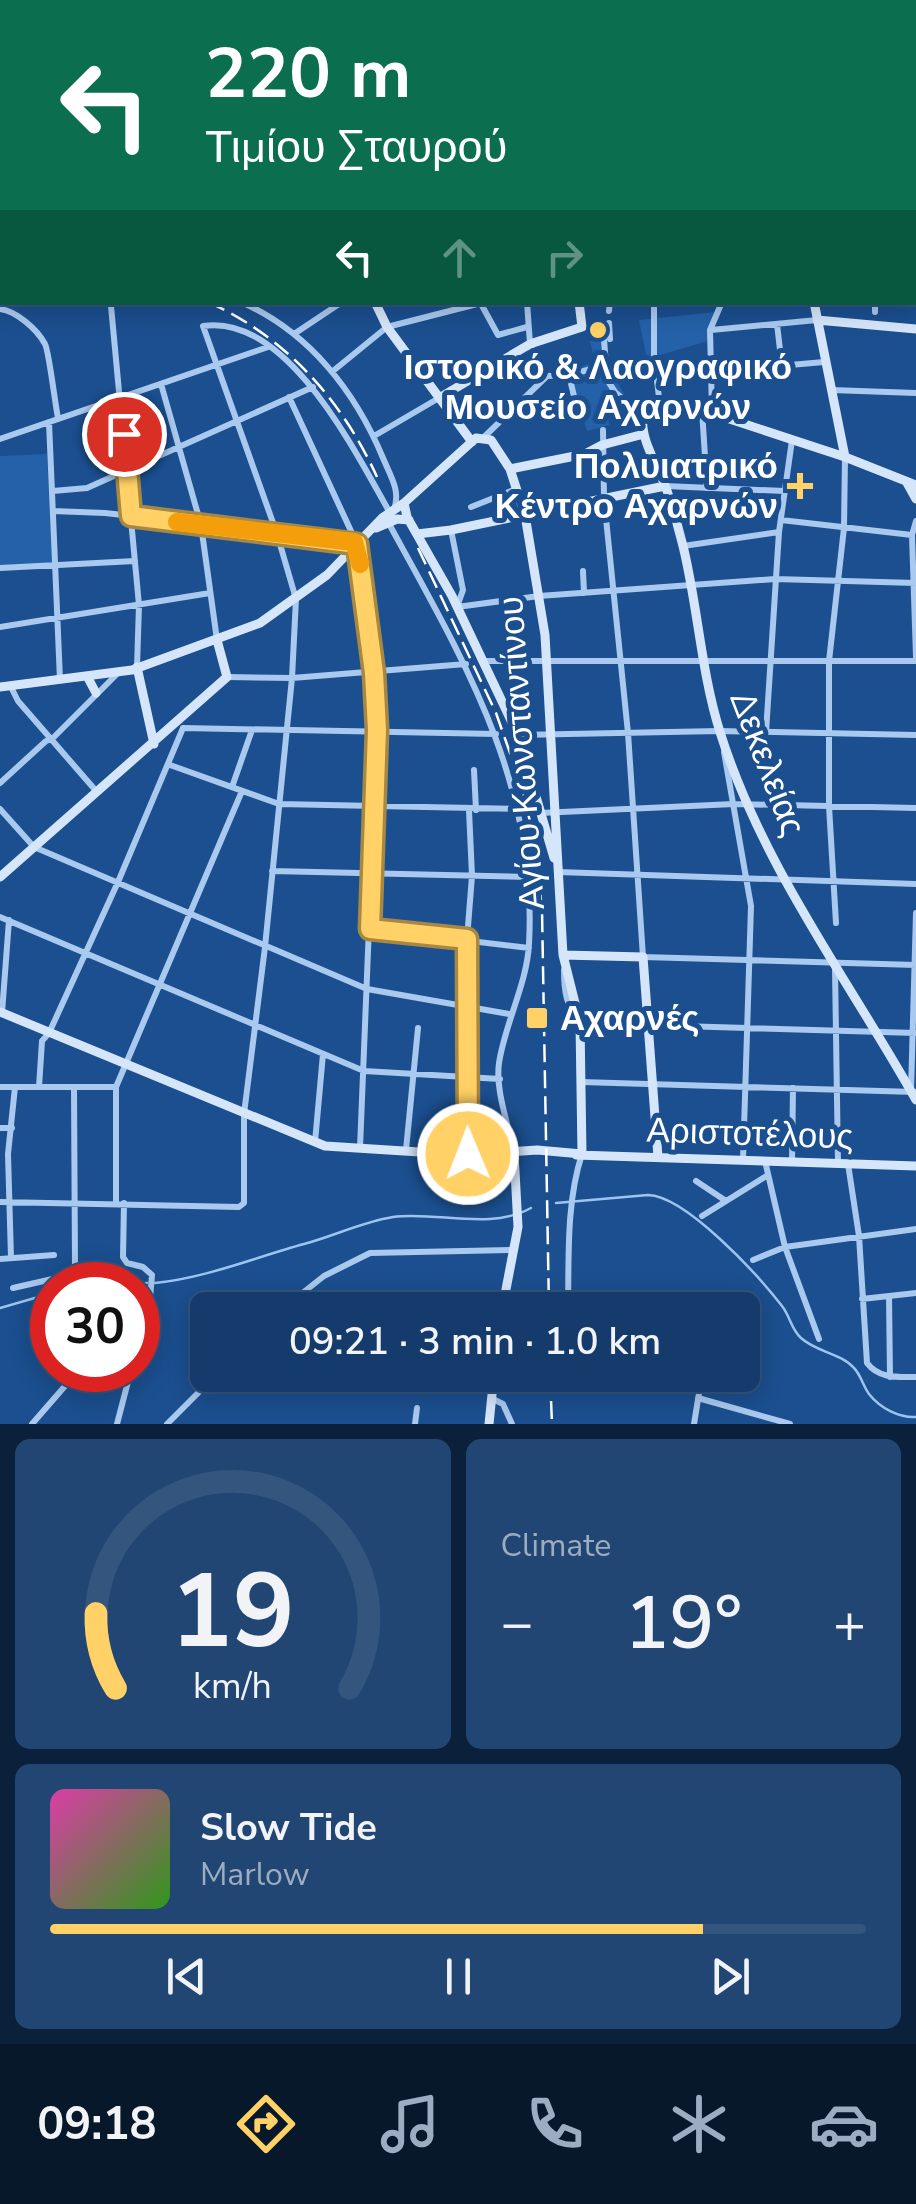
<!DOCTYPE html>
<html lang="en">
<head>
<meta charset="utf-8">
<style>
	:root { --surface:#143b6b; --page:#214673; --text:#f1f3f6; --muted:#9dadc1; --line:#33557e; --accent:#ffd166 }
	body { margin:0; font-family:"Nunito Sans",sans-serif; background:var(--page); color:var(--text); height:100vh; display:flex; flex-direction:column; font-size:38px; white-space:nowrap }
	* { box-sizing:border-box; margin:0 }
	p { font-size:32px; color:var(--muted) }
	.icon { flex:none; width:55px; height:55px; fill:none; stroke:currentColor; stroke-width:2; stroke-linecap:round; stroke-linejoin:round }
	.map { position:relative; height:1424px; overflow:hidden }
	.sheet { display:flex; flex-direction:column; gap:15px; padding:15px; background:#0b203b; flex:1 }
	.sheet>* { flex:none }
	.top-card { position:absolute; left:0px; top:0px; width:918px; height:305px; box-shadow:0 5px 25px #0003,0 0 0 2px var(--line); background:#0b6e4f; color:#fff; overflow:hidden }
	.speed { position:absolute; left:30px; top:1262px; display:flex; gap:20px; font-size:50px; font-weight:700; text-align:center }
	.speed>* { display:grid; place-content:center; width:130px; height:130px; border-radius:50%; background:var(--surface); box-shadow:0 5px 25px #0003,0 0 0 2px var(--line); line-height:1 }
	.speed .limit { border:15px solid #d22; background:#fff; color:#111 }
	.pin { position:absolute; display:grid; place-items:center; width:85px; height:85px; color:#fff; margin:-42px; border:5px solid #fff; border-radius:50%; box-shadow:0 2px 10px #0007 }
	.me { position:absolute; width:110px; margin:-55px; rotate:359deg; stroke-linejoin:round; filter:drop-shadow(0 0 8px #0008) }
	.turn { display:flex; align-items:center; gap:35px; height:210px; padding:0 40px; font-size:45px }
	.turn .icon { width:130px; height:130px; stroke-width:2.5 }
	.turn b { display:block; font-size:70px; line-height:85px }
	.lanes { display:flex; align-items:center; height:95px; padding:0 40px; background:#0003; justify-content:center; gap:50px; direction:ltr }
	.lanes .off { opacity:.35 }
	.big { font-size:75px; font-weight:600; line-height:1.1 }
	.sheet .card { flex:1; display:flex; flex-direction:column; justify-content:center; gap:15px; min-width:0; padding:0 35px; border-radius:15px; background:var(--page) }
	.sheet .dial { align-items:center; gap:0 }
	.dial svg { height:260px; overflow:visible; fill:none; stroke:var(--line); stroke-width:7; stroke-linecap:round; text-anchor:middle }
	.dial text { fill:var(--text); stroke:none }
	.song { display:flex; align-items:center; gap:30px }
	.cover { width:120px; height:120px; border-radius:15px; background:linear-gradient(135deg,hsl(320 70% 55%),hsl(110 70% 35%)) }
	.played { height:10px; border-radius:5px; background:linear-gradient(90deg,var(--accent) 80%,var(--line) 80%) }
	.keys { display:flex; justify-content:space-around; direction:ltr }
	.heat { display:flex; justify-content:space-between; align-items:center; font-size:55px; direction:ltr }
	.sheet .tiles { flex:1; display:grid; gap:15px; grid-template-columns:1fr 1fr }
	.card:last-child { grid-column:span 2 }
	.trip { position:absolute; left:190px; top:1292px; width:570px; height:100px; border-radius:15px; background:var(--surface); box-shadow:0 5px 25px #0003,0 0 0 2px var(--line); font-weight:600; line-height:100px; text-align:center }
	.dock { display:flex; height:160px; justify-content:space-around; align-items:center; background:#08182b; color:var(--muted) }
	.dock .icon { width:70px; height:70px }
	.dock .current { color:var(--accent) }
	.dock b { font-size:45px; color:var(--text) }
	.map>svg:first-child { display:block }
	.green { fill:#2461a8 }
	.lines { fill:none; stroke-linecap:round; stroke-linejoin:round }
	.stream { stroke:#9cc4f0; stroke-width:2.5 }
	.street { stroke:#a9c9ee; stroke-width:6 }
	.secondary { stroke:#d6e6fa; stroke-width:9 }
	.rail { stroke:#fff; stroke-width:2.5; stroke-dasharray:18 8; stroke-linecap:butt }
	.route-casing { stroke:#a68842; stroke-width:25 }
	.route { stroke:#ffd166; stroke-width:18 }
	.slow { stroke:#f59e0b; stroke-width:18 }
	.poi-dot { fill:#ffd166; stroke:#1b4f8f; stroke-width:4 }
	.labels { text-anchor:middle; stroke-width:10; stroke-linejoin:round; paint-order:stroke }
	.poi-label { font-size:35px; font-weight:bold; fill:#fff; stroke:#1b4f8f }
	.street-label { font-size:35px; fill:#fff; stroke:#1b4f8f }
</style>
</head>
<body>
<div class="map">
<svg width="916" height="1424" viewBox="0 0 916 1424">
	<rect width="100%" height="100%" fill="#1b4f8f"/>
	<!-- green -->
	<path class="green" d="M716 312 711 340 647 359 639 320Z
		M609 337 606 359 626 398 607 404 609 425 587 431 568 371 595 362 590 341Z
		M47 454 52 564 0 566V456Z"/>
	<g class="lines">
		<!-- stream -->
		<path class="stream" d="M556 1203 648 1195C686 1196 758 1275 782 1306 790 1316 791 1329 801 1338 816 1352 841 1353 854 1368 861 1375 863 1386 869 1394 880 1408 899 1418 916 1417
			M155 1283C206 1278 256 1257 304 1244 334 1236 362 1222 393 1217 438 1211 489 1231 531 1208
			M116 1285 147 1283
			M0 1308 52 1293"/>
		<!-- street -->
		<path class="street" d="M62 0V2
			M92 0V2
			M135 0V2
			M229 0V2
			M283 0 284 2
			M327 0V2
			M417 0V2
			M667 0V2
			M800 0V2
			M602 2 612 0
			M0 22H2
			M915 22H916
			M0 63 2 62
			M915 86H916
			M915 124H916
			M915 153H916
			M0 168H2
			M915 193H916
			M0 279H2
			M241 302C309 332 355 391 383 458 390 475 401 491 394 509
			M480 302 498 335 527 327
			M527 302 530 344 541 379
			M654 302V356L661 414
			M111 306 139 605 137 667
			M0 309C16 311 37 329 45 344 49 351 55 404 58 418
			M609 311 610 302
			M875 312V302
			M609 323 610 339
			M777 324 782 367
			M711 330 817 320
			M294 334 342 302
			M604 340 606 365 602 372 615 392 643 417
			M333 371 387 327 481 303
			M713 372 824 362
			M569 375 577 409
			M161 384 201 525 217 640
			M831 390 916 393
			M289 397 357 544 374 673 377 730 360 1148
			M702 410 707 488
			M712 412 710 330 722 302
			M49 422 60 680
			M603 430 604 499 628 733 643 957 916 965
			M374 436 439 398
			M484 437 547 376 569 375 606 365
			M0 439 268 347
			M665 486 784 491
			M53 491 87 488 313 387
			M471 507 516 489
			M53 511 105 513 353 541
			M781 520 912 535
			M916 521 912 535 916 657
			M388 522C463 659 538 782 529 944 527 984 505 1023 499 1063 495 1091 509 1126 514 1153
			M451 530 463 590 457 607 539 596 775 579 916 583
			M683 546 779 532
			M0 568 135 561
			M583 571 584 593
			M0 627 210 593
			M484 661H916
			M227 677 292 678 466 664
			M11 687 18 701 97 792
			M183 728 496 734
			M766 732 779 532 792 440
			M518 735 719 731 916 735
			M724 752 751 906 743 1160
			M170 765 279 804 519 809
			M474 770 476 810
			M0 783 46 741 52 739 118 673
			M232 787 252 730
			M0 809 34 847 367 989 509 1014
			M540 813 734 804 916 808
			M272 871 528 877
			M558 872 916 884
			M0 917 364 1071 500 1079
			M836 923 829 806V661L844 528 845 457
			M370 929 529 948
			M835 969 838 1163
			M564 970C564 991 566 1006 580 1023L916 1033
			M2 1013 9 920
			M581 1082 915 1092
			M0 1087H116
			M39 1087 42 1041 49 1033 118 882 183 728
			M911 1091 916 913
			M0 1128H12
			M315 1142 323 1054
			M406 1150 418 1028
			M467 1155V939L472 876 469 810
			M765 1161 785 1247 819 1339
			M792 1162 793 1088
			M848 1164 859 1236 867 1363C879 1379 898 1377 916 1377
			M696 1181 726 1201
			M0 1202 239 1207 244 1203V1114L265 947 292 678 296 599 277 534 203 326C287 313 356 453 390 513
			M116 1203V1087L242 791
			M124 1203 123 1257 127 1263 143 1267 152 1275 150 1299 138 1343
			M702 1216 768 1175
			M11 1258 8 1154 15 1087
			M0 1259 54 1255
			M753 1260 785 1247 916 1229
			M13 1288 70 1275 75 1269 74 1087
			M889 1296 890 1377
			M862 1299 916 1293
			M281 1310 324 1276 370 1253 514 1250
			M575 1310 568 1309C569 1258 566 1203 582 1154
			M491 1398 503 1404 512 1424
			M698 1398 790 1424
			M32 1424 79 1370
			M117 1424 131 1370
			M167 1424 216 1375
			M415 1424 417 1408
			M694 1424 702 1375"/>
		<!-- secondary -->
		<path class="secondary" d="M491 0 492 2
			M359 2 361 0
			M839 2 840 0
			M0 100H2
			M0 236H2
			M915 257H916
			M375 302 387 327 472 442
			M814 302 845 457
			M817 320 916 329
			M439 398 530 344 582 327 579 302
			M510 469 585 454 602 445 644 434
			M906 481 916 499
			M916 485 845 457 702 410 687 409 643 417C640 440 658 466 666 488 673 507 678 527 683 546 698 607 701 672 720 732 762 866 848 979 916 1100
			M404 503 407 517 452 596 518 735 554 858
			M376 528 397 519 409 520
			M417 534 451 530 665 486
			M137 667 154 744
			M88 678 96 693
			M0 687 132 670 260 623 327 575 382 518 404 503 476 438 491 440 510 469 525 515 545 635 563 955 580 1023 582 1154
			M0 877 227 677 217 640
			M563 955 643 957 658 1157
			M0 1012 325 1146 467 1155 537 1150 582 1154
			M576 1155 916 1166
			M502 1310 518 1227 514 1153
			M489 1424 494 1375"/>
		<!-- rail -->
		<path class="rail" d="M0 289H2
			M208 302C286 337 342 400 377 477
			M418 548 496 713 522 787 534 839 542 910 549 1310
			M550 1375 552 1424"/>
	</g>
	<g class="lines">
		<defs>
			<path id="route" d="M124 434 131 516 357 544 374 673 377 730 370 929 467 939 468 1154"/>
		</defs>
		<!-- route casing -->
		<use href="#route" class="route-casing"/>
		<!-- route -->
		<use href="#route" class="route"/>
		<!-- slow -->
		<path class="slow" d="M177 522 354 542 360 564"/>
	</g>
	<!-- markers -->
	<g class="poi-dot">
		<circle cx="598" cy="330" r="10"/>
		<path d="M795 471h10v10h10v10h-10v10h-10v-10h-10v-10h10z"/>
		<rect x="525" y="1006" width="24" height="24" rx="5"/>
	</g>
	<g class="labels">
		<!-- poi labels -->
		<g class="poi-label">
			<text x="598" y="379">Ιστορικό &amp; Λαογραφικό<tspan x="598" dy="40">Μουσείο Αχαρνών</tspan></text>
			<text x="778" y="478" text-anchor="end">Πολυιατρικό<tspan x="778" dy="40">Κέντρο Αχαρνών</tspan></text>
			<text x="560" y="1030" text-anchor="start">Αχαρνές</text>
		</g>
		<!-- street labels -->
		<g class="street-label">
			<text transform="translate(521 753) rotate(-94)" y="12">Αγίου Κωνσταντίνου</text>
			<text transform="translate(768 763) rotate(69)" y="12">Δεκελείας</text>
			<text transform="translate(750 1133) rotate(2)" y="12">Αριστοτέλους</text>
		</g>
	</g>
</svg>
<div class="speed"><div class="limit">30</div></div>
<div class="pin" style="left:124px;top:434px;background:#d93025"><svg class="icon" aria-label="arrive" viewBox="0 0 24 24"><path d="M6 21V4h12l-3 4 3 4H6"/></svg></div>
<svg class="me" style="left:468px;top:1154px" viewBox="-20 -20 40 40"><circle r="17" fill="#ffd166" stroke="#fff" stroke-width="3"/><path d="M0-11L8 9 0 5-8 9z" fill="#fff"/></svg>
<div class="trip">09:21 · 3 min · 1.0 km</div>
<div class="top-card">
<div class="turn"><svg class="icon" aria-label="left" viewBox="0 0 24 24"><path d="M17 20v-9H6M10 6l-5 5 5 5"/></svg><div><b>220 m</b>Τιμίου Σταυρού</div></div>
<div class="lanes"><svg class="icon" aria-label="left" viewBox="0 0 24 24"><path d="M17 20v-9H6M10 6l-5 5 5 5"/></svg><svg class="icon off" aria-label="ahead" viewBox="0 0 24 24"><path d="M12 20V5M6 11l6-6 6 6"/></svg><svg class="icon off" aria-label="right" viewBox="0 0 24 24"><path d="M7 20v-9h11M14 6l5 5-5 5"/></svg></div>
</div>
</div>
<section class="sheet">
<div class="tiles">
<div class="card dial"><svg viewBox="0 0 100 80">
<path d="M14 69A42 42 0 1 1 86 69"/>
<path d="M14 69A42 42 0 0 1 8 46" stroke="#ffd166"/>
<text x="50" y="56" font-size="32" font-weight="700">19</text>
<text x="50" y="72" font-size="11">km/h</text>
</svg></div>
<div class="card"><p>Climate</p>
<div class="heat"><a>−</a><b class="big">19°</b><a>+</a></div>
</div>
<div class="card">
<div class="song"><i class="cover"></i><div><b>Slow Tide</b><p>Marlow</p></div></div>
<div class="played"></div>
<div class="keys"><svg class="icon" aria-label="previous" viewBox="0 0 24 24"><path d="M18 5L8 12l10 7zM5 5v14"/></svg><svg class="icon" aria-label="pause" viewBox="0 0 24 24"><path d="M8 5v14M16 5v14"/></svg><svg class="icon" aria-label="next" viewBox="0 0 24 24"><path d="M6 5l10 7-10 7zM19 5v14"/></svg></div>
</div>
</div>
</section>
<nav class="dock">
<b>09:18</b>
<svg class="icon current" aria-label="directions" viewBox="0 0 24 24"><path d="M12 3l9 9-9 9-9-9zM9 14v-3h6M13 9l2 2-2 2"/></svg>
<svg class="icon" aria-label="music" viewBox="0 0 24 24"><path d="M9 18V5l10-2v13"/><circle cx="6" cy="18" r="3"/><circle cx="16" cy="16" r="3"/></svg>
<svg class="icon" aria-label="phone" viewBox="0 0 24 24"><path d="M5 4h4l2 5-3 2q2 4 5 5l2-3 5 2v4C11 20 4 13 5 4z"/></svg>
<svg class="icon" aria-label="climate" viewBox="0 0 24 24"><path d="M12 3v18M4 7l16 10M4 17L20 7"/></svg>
<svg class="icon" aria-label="car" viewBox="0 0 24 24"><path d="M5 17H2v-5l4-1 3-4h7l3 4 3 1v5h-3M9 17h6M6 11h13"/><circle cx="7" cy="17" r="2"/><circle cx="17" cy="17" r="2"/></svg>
</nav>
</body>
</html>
